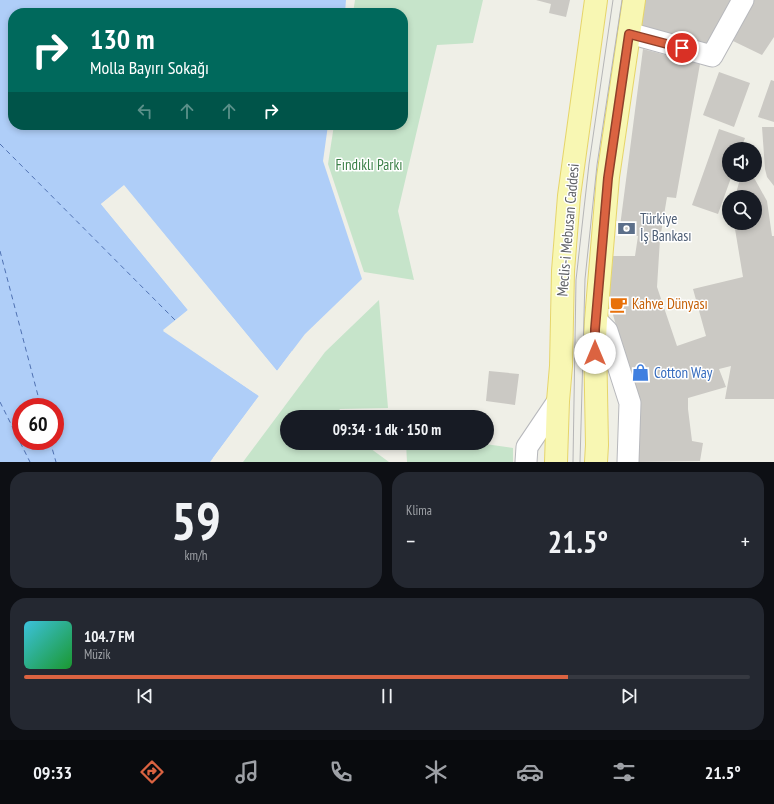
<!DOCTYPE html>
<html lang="tr">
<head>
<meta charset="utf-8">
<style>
	:root { --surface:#171b24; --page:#242831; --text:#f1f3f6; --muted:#9ea1a6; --line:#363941; --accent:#db6341 }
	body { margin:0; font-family:"PT Sans Narrow",sans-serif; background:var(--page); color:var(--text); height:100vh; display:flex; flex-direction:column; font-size:15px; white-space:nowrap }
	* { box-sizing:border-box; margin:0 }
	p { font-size:13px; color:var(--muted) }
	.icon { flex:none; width:22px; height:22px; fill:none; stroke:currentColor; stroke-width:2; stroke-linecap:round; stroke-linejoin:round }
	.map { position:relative; height:462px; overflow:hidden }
	.details { display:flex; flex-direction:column; gap:10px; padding:10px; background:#0d0f14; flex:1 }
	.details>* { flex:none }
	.guide { position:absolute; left:8px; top:8px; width:400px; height:122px; border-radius:16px; box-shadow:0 2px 6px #0003; background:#00695c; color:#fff; overflow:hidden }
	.buttons { position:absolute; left:722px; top:142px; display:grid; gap:8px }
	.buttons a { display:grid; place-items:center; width:40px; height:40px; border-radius:50%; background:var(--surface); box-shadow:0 2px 6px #0003; font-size:20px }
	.speed { position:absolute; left:12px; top:398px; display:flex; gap:8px; font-size:20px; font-weight:700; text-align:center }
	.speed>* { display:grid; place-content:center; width:52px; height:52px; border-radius:50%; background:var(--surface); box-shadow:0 2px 6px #0003; line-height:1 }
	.speed .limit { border:6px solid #d22; background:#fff; color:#111 }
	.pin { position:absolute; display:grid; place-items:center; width:34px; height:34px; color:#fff; margin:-17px; border:2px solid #fff; border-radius:50%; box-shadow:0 1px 4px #0007 }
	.me { position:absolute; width:44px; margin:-22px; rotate:0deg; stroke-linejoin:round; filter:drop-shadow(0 0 3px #0008) }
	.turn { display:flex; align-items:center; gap:14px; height:84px; padding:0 16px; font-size:18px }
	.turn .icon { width:52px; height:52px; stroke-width:2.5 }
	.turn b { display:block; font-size:28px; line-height:34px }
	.lanes { display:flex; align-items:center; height:38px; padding:0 16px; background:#0003; justify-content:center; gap:20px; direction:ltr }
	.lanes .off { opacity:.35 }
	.big { font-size:30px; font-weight:800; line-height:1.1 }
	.details .widget { flex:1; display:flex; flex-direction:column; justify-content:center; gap:6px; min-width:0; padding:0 14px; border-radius:16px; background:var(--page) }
	.details .dial { align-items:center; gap:0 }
	.dial b { font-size:52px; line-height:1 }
	.song { display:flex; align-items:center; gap:12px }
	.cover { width:48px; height:48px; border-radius:6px; background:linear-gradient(135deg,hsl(190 70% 55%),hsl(130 70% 35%)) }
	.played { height:4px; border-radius:2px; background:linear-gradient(90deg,var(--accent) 75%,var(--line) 75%) }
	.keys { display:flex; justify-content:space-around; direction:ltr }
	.heat { display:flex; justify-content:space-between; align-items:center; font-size:22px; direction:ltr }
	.details .tiles { flex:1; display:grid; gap:10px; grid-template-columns:1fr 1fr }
	.widget:last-child { grid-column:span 2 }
	.trip { position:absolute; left:280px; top:410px; width:214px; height:40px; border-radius:20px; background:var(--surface); box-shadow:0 2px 6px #0003; font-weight:800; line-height:40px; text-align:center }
	.tab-bar { display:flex; height:64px; justify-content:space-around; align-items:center; background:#090b0e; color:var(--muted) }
	.tab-bar .icon { width:28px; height:28px }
	.tab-bar .current { color:var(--accent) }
	.tab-bar b { font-size:18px; color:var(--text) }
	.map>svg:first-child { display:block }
	.green { fill:#c6e4ca }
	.water { fill:#afcef8; fill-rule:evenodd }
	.pier { fill:#efefe7 }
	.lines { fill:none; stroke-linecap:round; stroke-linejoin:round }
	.ferry { stroke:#4f71b2; stroke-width:1; stroke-dasharray:5 4; stroke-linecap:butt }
	.building { fill:#cbc9c4 }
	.minor-casing { stroke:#b7b8bc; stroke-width:23 }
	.major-casing { stroke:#e6d56a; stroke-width:24 }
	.minor { stroke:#fff; stroke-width:21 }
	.major { stroke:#f8f7b3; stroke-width:22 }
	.tram { stroke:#b5b5b6; stroke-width:1 }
	.route-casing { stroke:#8e402a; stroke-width:10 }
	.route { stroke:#db6341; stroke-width:7 }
	.labels { text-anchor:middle; stroke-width:3; stroke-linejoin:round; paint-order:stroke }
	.park-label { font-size:15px; fill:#3c8048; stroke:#fff }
	.service-label { font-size:15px; fill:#4e5e75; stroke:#fff; text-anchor:start }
	.street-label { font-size:15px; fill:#5f6166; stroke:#fff }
	.food-label { font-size:15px; fill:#c56008; stroke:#fff; text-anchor:start }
	.shop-label { font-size:15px; fill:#366cbe; stroke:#fff; text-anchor:start }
</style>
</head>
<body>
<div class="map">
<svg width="774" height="462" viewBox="0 0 774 462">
	<rect width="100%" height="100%" fill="#efefe7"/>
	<!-- green -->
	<path class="green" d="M355 0H483L473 43 437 45 398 211 414 280 364 272 328 164 334 125H403V13H353Z
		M379 300 388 408 340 409 334 417H287V443H363L389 462H243L325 352Z
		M406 443H478L513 448V462H407Z"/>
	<!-- water -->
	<path class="water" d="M0 0H346L345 13H13V125H328L323 161 362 279 305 334 277 371 124 186 101 204 188 310 163 331 259 396 210 462H0ZM21 407H55V441H21Z"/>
	<!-- pier -->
	<path class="pier" d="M124 185 277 371 292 351 294 352 279 373H276L124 188 104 205 190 309 189 311 166 330 261 396 260 398 215 459 213 458 259 396 163 330 188 310 101 204Z"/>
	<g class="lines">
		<!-- ferry -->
		<path class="ferry" d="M0 144 175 320
			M0 251 41 407
			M0 402 30 462
			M50 441 56 462"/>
	</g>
	<!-- building -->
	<path class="building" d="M536 0H570L566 17 549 13 551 4Z
		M645 0H735L708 48 641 28Z
		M754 0H774V37L762 55 733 41Z
		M643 49 700 64 676 198 667 197 660 239 657 287 677 346 706 336 693 289 743 277 734 223H755V197H735L740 179 753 176 767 201 772 236H774V399H725L731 366 719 369 726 387 688 398V409L692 441 703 443 700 461 635 462 639 409 609 300 613 256H635L638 236 619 234Z
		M719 72 750 83 734 127 703 115Z
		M771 80 774 81V122L758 117Z
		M762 127H774V186L767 177 765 169Z
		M719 129 745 138 741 149H729V175H732L718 214 692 205Z
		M489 371 519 374 515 405 486 401Z"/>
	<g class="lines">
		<defs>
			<path id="minor" d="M629 33 712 56 743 0
				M596 320 607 331 630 403 628 462
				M526 462 527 447 558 401"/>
			<path id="major" d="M556 462 558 401 561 366 563 271 569 196 596 0
				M596 462 597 445 595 338 596 320 608 177 634 0"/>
		</defs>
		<!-- minor casing -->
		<use href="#minor" class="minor-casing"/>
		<!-- major casing -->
		<use href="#major" class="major-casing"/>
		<!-- minor -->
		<use href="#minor" class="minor"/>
		<!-- major -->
		<use href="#major" class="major"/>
		<!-- tram -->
		<path class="tram" d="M573 462 576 280 589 164 613 0
			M580 462 585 279 597 165 622 0"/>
	</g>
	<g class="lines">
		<defs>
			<path id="route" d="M595 353V329L608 178 629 34 682 48"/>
		</defs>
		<!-- route casing -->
		<use href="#route" class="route-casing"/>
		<!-- route -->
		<use href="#route" class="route"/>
	</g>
	<!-- icons -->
	<defs>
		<symbol id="bank-bare" viewBox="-9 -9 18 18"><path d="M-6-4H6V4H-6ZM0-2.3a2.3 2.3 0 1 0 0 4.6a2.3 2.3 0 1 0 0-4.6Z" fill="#5c6f8a" stroke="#fff" stroke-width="2.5" paint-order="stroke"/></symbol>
		<symbol id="cafe-bare" viewBox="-9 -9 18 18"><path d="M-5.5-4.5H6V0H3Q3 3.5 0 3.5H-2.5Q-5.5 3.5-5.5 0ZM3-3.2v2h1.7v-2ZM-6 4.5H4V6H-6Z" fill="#e8710a" stroke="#fff" stroke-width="2.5" paint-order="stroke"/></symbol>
		<symbol id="shop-bare" viewBox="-9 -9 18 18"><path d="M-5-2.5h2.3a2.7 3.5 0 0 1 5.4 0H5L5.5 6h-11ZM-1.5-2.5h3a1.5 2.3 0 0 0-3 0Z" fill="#3f7fe0" stroke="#fff" stroke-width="2.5" paint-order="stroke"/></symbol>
	</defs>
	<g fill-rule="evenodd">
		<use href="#bank-bare" x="614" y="216" width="25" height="25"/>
		<use href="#cafe-bare" x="606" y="292" width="25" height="25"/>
		<use href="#shop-bare" x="628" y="360" width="25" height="25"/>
	</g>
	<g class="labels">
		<!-- park labels -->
		<g class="park-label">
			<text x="369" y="170">Fındıklı Parkı</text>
		</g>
		<!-- service labels -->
		<g class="service-label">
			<text x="640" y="224">Türkiye<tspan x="640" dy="17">İş Bankası</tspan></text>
		</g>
		<!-- street labels -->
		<g class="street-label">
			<text transform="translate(568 230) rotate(-85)" y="5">Meclis-i Mebusan Caddesi</text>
		</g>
		<!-- food labels -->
		<g class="food-label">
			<text x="632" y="309">Kahve Dünyası</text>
		</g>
		<!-- shop labels -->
		<g class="shop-label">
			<text x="654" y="378">Cotton Way</text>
		</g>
	</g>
</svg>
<div class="buttons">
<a><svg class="icon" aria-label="sound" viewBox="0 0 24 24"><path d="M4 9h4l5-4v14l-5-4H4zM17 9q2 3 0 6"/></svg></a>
<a><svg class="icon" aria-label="search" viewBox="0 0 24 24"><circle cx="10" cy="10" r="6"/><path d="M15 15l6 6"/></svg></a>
</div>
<div class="speed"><div class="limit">60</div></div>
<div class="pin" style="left:682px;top:48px;background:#d93025"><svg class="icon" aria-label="arrive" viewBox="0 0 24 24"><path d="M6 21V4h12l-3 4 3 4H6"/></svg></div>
<svg class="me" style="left:595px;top:353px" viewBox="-20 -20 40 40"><circle r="19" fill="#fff"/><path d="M0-13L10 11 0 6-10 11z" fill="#db6341"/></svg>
<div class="trip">09:34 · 1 dk · 150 m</div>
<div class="guide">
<div class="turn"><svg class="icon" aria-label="right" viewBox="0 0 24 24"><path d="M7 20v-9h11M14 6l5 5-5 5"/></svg><div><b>130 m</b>Molla Bayırı Sokağı</div></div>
<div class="lanes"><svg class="icon off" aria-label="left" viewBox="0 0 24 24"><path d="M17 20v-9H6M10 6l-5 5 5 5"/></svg><svg class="icon off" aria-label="ahead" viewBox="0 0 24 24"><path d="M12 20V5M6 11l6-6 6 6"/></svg><svg class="icon off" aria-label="ahead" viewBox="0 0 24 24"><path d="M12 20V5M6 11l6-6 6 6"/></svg><svg class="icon" aria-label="right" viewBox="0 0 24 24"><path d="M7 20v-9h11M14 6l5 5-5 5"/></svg></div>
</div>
</div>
<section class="details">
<div class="tiles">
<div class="widget dial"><b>59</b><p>km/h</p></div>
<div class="widget"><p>Klima</p>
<div class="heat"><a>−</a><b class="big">21.5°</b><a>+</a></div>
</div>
<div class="widget">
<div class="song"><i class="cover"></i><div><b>104.7 FM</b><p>Müzik</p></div></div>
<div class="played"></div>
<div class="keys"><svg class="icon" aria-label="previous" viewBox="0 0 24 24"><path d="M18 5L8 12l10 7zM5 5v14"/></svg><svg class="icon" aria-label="pause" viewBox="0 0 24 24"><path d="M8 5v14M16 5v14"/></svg><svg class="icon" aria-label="next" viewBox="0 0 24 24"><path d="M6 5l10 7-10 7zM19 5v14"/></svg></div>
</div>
</div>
</section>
<nav class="tab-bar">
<b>09:33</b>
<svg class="icon current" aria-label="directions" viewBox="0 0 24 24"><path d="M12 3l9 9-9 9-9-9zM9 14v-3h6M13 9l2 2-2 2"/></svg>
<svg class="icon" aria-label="music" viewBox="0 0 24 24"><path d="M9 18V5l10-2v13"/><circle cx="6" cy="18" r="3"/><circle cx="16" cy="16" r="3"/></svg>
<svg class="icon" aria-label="phone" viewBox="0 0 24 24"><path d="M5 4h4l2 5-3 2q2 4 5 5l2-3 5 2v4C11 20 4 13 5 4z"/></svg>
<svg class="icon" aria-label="climate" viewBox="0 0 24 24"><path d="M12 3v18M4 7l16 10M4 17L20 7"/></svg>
<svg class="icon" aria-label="car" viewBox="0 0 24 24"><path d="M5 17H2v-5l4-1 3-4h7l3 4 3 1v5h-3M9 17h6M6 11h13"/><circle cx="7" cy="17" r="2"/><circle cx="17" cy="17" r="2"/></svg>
<svg class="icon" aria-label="filters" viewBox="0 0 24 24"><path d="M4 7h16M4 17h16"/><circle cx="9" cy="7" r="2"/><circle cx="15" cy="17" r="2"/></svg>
<b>21.5°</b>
</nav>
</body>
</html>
